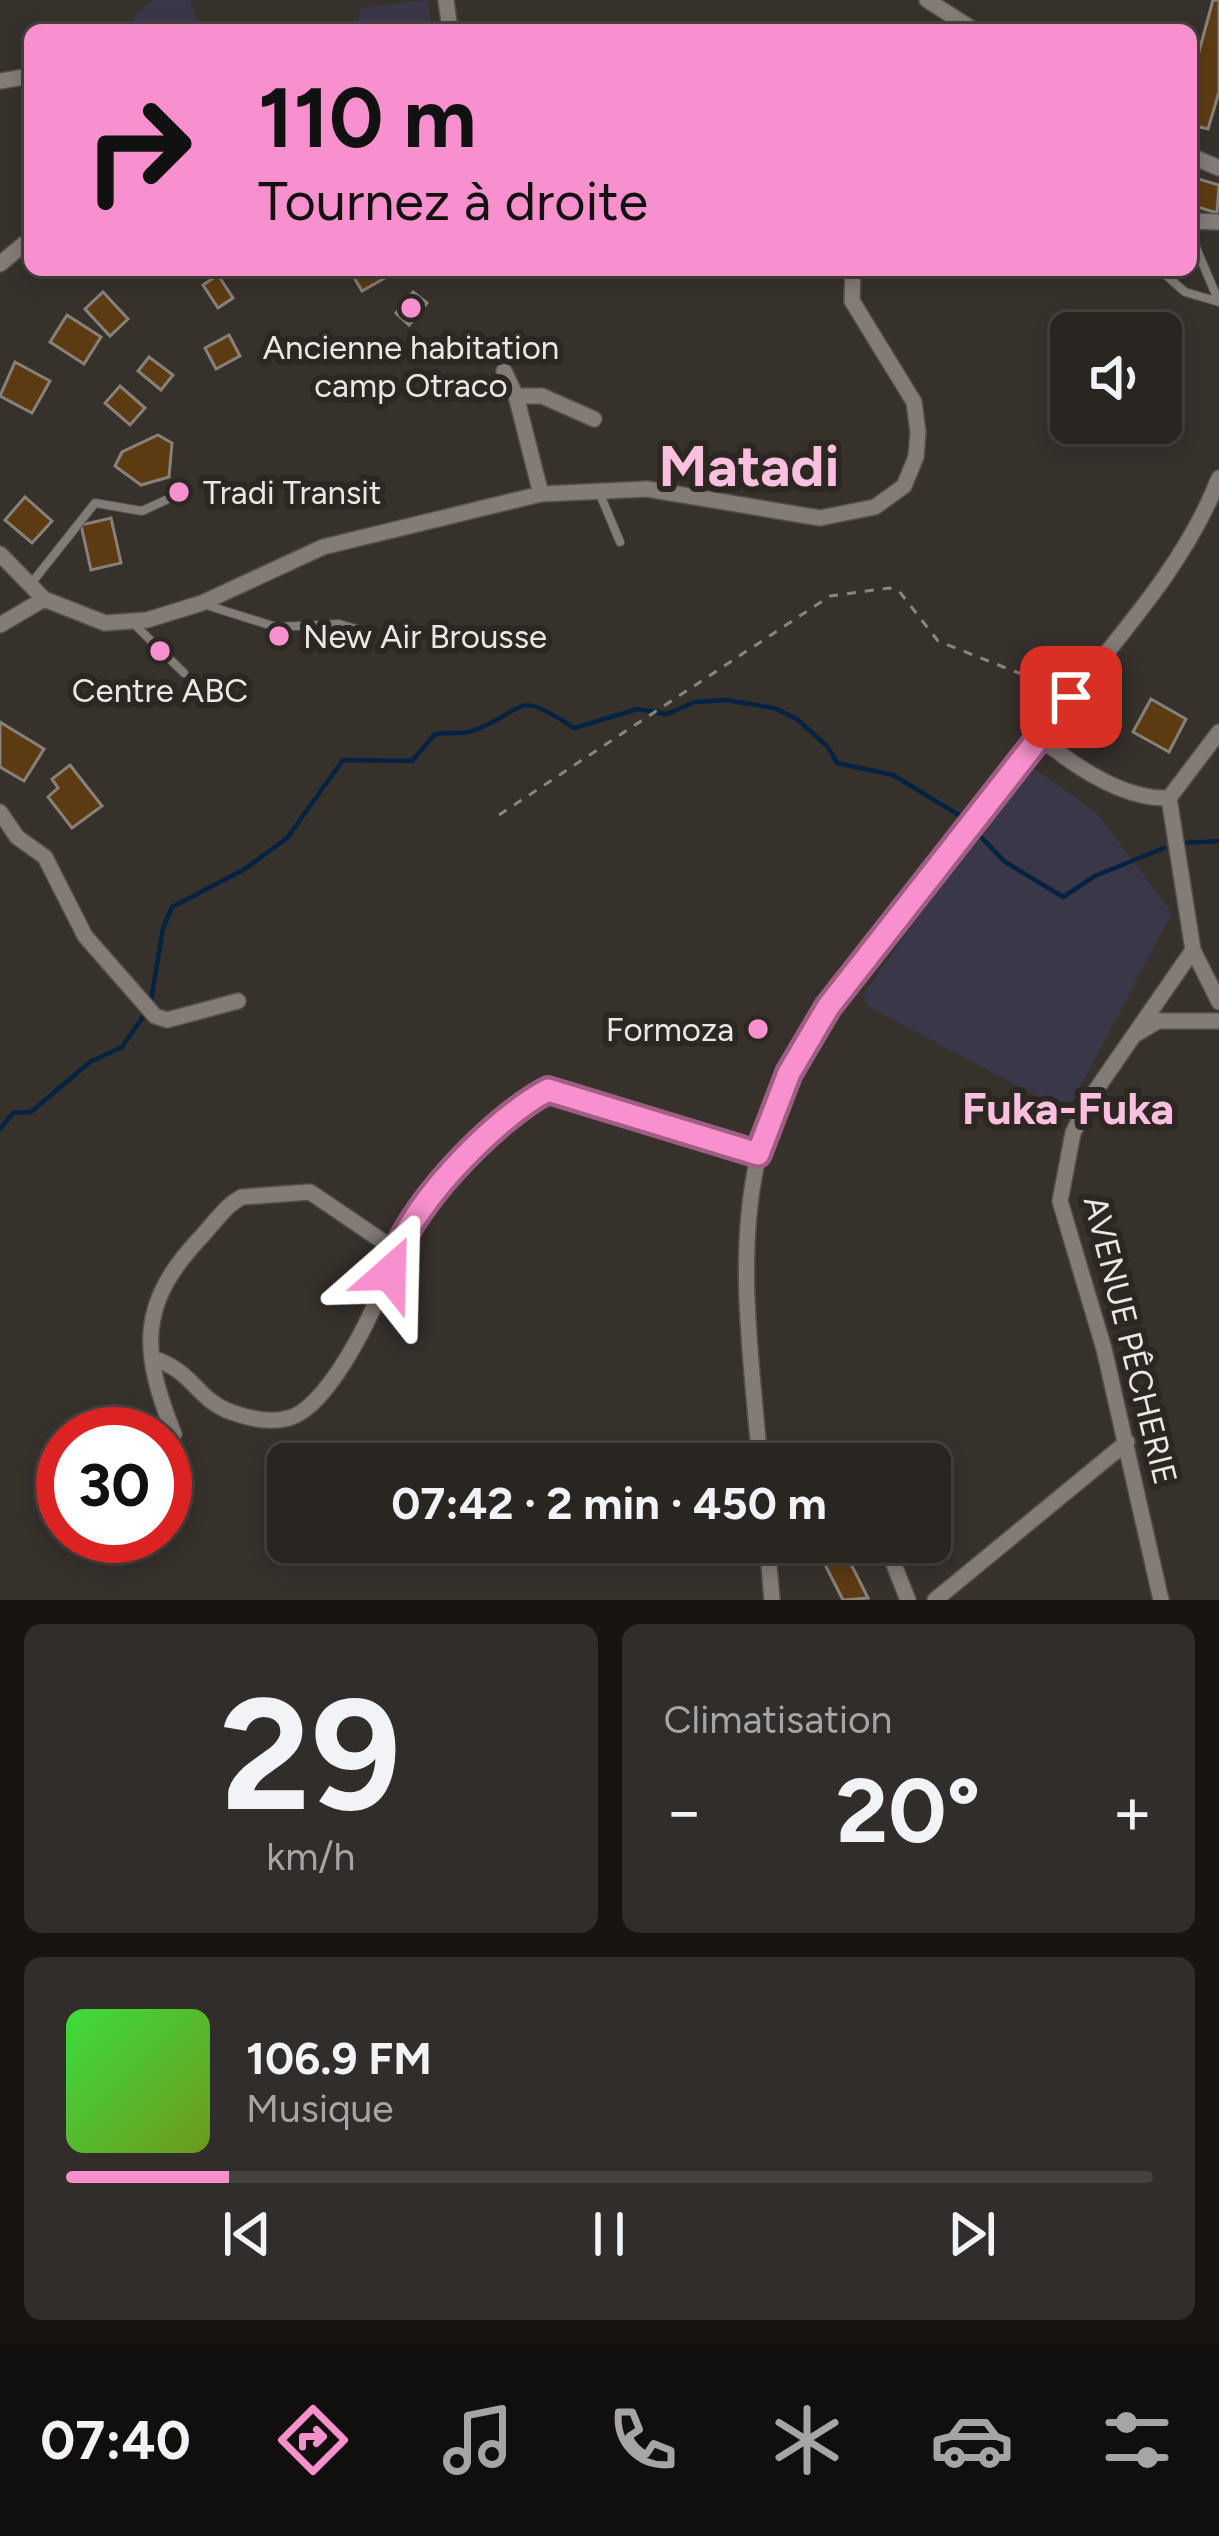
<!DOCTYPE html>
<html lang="fr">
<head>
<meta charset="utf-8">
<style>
	:root { --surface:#292521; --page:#312d2a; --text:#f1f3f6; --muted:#a5a5a5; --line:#45423f; --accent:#f790cd }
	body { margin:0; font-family:Figtree,sans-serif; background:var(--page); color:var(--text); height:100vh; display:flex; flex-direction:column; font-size:45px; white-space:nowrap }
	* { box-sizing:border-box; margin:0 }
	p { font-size:39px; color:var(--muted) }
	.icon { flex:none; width:66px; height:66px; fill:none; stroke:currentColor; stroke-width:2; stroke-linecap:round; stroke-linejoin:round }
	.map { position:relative; height:1600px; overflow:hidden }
	.details { display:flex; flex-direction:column; gap:24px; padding:24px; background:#171412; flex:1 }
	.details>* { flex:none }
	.banner { position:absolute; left:24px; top:24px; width:1173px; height:252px; border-radius:18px; box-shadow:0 6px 18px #0003,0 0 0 3px var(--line); background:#f790cd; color:#111; overflow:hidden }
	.fabs { position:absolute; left:1050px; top:312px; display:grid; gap:24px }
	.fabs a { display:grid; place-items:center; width:132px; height:132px; border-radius:18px; background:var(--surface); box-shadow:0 6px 18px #0003,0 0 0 3px var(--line); font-size:60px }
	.speed { position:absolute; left:36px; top:1407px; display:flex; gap:24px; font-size:60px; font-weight:700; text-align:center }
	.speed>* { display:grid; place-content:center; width:156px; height:156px; border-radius:50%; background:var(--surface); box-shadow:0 6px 18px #0003,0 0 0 3px var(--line); line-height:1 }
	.speed .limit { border:18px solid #d22; background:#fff; color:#111 }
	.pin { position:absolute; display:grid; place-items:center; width:102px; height:102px; color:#fff; margin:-51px; border-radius:24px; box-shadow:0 6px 18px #0006 }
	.me { position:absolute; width:132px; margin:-66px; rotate:25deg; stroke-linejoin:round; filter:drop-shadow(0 0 9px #0008) }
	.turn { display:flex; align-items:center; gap:42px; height:252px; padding:0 36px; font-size:54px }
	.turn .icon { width:156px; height:156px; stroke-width:2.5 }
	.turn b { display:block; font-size:84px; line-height:102px }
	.big { font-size:90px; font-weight:700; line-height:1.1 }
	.details .tile { flex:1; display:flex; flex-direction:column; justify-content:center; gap:18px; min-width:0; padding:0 42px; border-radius:18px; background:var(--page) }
	.details .dial { align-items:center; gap:0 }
	.dial b { font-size:156px; line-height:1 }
	.song { display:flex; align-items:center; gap:36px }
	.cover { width:144px; height:144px; border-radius:18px; background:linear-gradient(135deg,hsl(120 70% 55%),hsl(80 70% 35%)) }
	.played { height:12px; border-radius:6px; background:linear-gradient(90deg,var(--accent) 15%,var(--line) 15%) }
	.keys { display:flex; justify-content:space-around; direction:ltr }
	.heat { display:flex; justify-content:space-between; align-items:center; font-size:66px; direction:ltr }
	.details .tiles { flex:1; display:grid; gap:24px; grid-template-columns:1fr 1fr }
	.tile:last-child { grid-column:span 2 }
	.trip { position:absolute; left:267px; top:1443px; width:684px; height:120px; border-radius:18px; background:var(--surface); box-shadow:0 6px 18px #0003,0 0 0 3px var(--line); font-weight:700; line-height:120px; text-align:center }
	.menu { display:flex; height:192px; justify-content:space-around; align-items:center; background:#100f0d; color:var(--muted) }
	.menu .icon { width:84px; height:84px }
	.menu .selected { color:var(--accent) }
	.menu b { font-size:54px; color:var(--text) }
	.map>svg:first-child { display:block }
	.commercial { fill:#3a3749 }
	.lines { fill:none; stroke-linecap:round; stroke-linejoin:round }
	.stream { stroke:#042343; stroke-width:4.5 }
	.building { fill:#5c3b13; stroke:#87817a; stroke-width:3 }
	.service-casing { stroke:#544f4a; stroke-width:10 }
	.minor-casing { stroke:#544f4a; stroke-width:18 }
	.path { stroke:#8b8581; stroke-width:3; stroke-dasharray:9 9; stroke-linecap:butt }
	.service { stroke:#837b76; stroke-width:8 }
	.minor { stroke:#837b76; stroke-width:15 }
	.route-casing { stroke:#a15e85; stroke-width:30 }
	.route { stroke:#f790cd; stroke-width:21 }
	.poi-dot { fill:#f790cd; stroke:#2d2722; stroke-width:4.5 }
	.labels { text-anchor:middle; stroke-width:12; stroke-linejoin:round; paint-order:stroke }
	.poi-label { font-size:33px; fill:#ece7e4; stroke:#2d2722 }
	.street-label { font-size:33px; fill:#ece7e4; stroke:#2d2722 }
	.district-label { font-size:45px; font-weight:bold; fill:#fbbfe0; stroke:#2d2722 }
	.town-label { font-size:57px; font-weight:bold; fill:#fbbfe0; stroke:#2d2722 }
</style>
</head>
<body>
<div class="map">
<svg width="1219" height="1600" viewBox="0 0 1219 1600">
	<rect width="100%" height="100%" fill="#37312c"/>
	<!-- commercial -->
	<path class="commercial" d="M152 0H190L199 25 140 30 133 18Z
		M428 0 432 30H358L360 8Z
		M1026 763 1097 813 1172 913 1067 1112 869 1007 863 995Z"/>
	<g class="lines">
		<!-- stream -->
		<path class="stream" d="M979 835 1004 861 1063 897 1095 876 1164 848
			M1184 843 1219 841
			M151 1001 163 928 172 907 245 869 287 838 343 760 412 761 434 735C448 730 459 736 472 731 530 710 512 687 574 728L638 709 667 714 695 702 726 700 774 708 797 719 828 747 837 763 893 775 959 815
			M0 1129 13 1113 31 1112 90 1062 122 1047 147 1011"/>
	</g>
	<!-- building -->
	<path class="building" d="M1213 0H1219V92L1208 129 1191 125V81Z
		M1192 177 1219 185 1217 213 1191 205Z
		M363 270H381L385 278 362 291 353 276Z
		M218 275 233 298 218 308 203 285Z
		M103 292 128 319 110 336 85 309Z
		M413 292 427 303 409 325 396 313Z
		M67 315 101 337 84 364 50 342Z
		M229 335 240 356 216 369 205 348Z
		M149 357 173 375 161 390 138 371Z
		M15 362 50 381 32 413 0 396Z
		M120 386 145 408 130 425 105 403Z
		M158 435 172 443 169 477 141 485 115 466 122 452Z
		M25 497 52 521 32 543 5 520Z
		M111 518 121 563 91 570 81 525Z
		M1151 699 1186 719 1169 752 1133 732Z
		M0 722 44 749 24 781 0 767Z
		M70 765 102 806 72 828 48 797 58 788 52 779Z
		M831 1542H840L868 1598 843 1600 817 1549Z"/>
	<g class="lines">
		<defs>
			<path id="service" d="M1191 236 1219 302
				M1160 270 1185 292 1219 302
				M599 492 620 542
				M30 585 95 503 142 511 179 494
				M203 604 276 627 339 624 363 631
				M132 622 184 673"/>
			<path id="minor" d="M446 0 450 30
				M927 0 974 30
				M0 81 30 76
				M1191 156 1219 168
				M1191 221 1219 222
				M0 264 30 239
				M307 270H308
				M504 371 516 396 541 494
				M516 396H542L594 419
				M0 554 44 599 105 623 147 620 202 603 323 547 541 494 647 489 820 518 875 507 904 486 916 457 918 432 914 402 852 301 853 270
				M0 625 44 599
				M1219 732 1169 798 1193 950 1219 1002
				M1039 737C1074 766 1123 800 1169 798
				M0 812 17 837 45 857 85 936 155 1016 167 1020 238 1001
				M1136 1034 1158 1021H1219
				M152 1358C193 1371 195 1396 226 1410 246 1418 268 1424 289 1418 332 1406 387 1290 394 1249
				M174 1434C141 1351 137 1304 202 1236 214 1223 226 1205 242 1197L310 1192 394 1249 468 1155 548 1090 758 1154
				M760 1464C752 1362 735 1258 758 1157 782 1051 861 962 926 880 973 820 1020 761 1067 702 1123 631 1186 563 1219 478
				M767 1542 772 1600
				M885 1542 908 1600
				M935 1600 1127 1442
				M1161 1600 1104 1349 1060 1201 1073 1133 1089 1100 1193 950"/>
		</defs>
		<!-- service casing -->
		<use href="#service" class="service-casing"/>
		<!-- minor casing -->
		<use href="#minor" class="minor-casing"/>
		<!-- path -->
		<path class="path" d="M499 815 830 596 889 588 899 591 938 641 1059 689"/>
		<!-- service -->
		<use href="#service" class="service"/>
		<!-- minor -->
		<use href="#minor" class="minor"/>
	</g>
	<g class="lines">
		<defs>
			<path id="route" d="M390 1273C400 1214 494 1118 548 1090L758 1154 789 1073 828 1007 1071 697"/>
		</defs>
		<!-- route casing -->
		<use href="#route" class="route-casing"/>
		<!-- route -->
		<use href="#route" class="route"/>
	</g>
	<!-- markers -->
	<g class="poi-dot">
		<circle cx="411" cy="308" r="12"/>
		<circle cx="179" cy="492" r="12"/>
		<circle cx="279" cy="636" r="12"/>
		<circle cx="160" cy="651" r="12"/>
		<circle cx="758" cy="1029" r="12"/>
	</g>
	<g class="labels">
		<!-- poi labels -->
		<g class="poi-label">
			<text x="411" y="359">Ancienne habitation<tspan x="411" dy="38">camp Otraco</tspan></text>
			<text x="203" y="504" text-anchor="start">Tradi Transit</text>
			<text x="303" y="648" text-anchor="start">New Air Brousse</text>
			<text x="160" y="702">Centre ABC</text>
			<text x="734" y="1041" text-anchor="end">Formoza</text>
		</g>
		<!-- street labels -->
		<g class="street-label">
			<text transform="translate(1131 1340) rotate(76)" y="12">AVENUE PÊCHERIE</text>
		</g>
		<!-- district labels -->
		<g class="district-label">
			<text x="1068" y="1124">Fuka-Fuka</text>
		</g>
		<!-- town labels -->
		<g class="town-label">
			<text x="749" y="486">Matadi</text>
		</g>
	</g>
</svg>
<div class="fabs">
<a><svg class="icon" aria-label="sound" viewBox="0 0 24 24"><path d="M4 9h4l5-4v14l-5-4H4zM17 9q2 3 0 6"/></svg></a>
</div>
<div class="speed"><div class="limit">30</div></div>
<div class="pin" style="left:1071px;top:697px;background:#d93025"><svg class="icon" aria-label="arrive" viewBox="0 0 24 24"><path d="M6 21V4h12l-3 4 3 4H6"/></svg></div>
<svg class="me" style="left:390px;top:1273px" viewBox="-20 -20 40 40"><path d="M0-17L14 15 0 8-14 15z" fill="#f790cd" stroke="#fff" stroke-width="4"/></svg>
<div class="trip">07:42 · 2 min · 450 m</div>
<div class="banner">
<div class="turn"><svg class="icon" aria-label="right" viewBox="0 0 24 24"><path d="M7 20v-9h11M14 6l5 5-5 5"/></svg><div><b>110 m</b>Tournez à droite</div></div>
</div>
</div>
<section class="details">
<div class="tiles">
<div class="tile dial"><b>29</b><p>km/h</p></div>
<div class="tile"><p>Climatisation</p>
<div class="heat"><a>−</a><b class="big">20°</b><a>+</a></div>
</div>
<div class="tile">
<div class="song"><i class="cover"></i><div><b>106.9 FM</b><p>Musique</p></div></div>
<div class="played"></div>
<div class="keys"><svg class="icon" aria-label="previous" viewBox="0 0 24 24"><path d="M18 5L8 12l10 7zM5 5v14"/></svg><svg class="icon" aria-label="pause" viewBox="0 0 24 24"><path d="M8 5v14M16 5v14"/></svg><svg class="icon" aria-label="next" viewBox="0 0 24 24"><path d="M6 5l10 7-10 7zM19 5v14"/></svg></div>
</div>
</div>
</section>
<nav class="menu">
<b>07:40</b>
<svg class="icon selected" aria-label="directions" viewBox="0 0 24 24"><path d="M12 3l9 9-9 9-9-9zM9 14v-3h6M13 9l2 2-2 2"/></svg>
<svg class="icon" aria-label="music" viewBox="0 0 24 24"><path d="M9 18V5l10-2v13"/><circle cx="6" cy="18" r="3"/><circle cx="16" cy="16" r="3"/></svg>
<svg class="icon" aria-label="phone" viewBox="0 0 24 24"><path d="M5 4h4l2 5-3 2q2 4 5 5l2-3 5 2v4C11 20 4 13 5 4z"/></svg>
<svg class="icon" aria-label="climate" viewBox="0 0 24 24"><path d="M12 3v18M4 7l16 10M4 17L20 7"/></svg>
<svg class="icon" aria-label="car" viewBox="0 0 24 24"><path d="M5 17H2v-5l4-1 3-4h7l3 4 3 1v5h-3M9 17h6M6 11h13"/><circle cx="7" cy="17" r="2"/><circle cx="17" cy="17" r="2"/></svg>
<svg class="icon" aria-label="filters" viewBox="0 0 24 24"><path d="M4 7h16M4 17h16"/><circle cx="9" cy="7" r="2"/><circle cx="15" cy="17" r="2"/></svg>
</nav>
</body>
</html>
